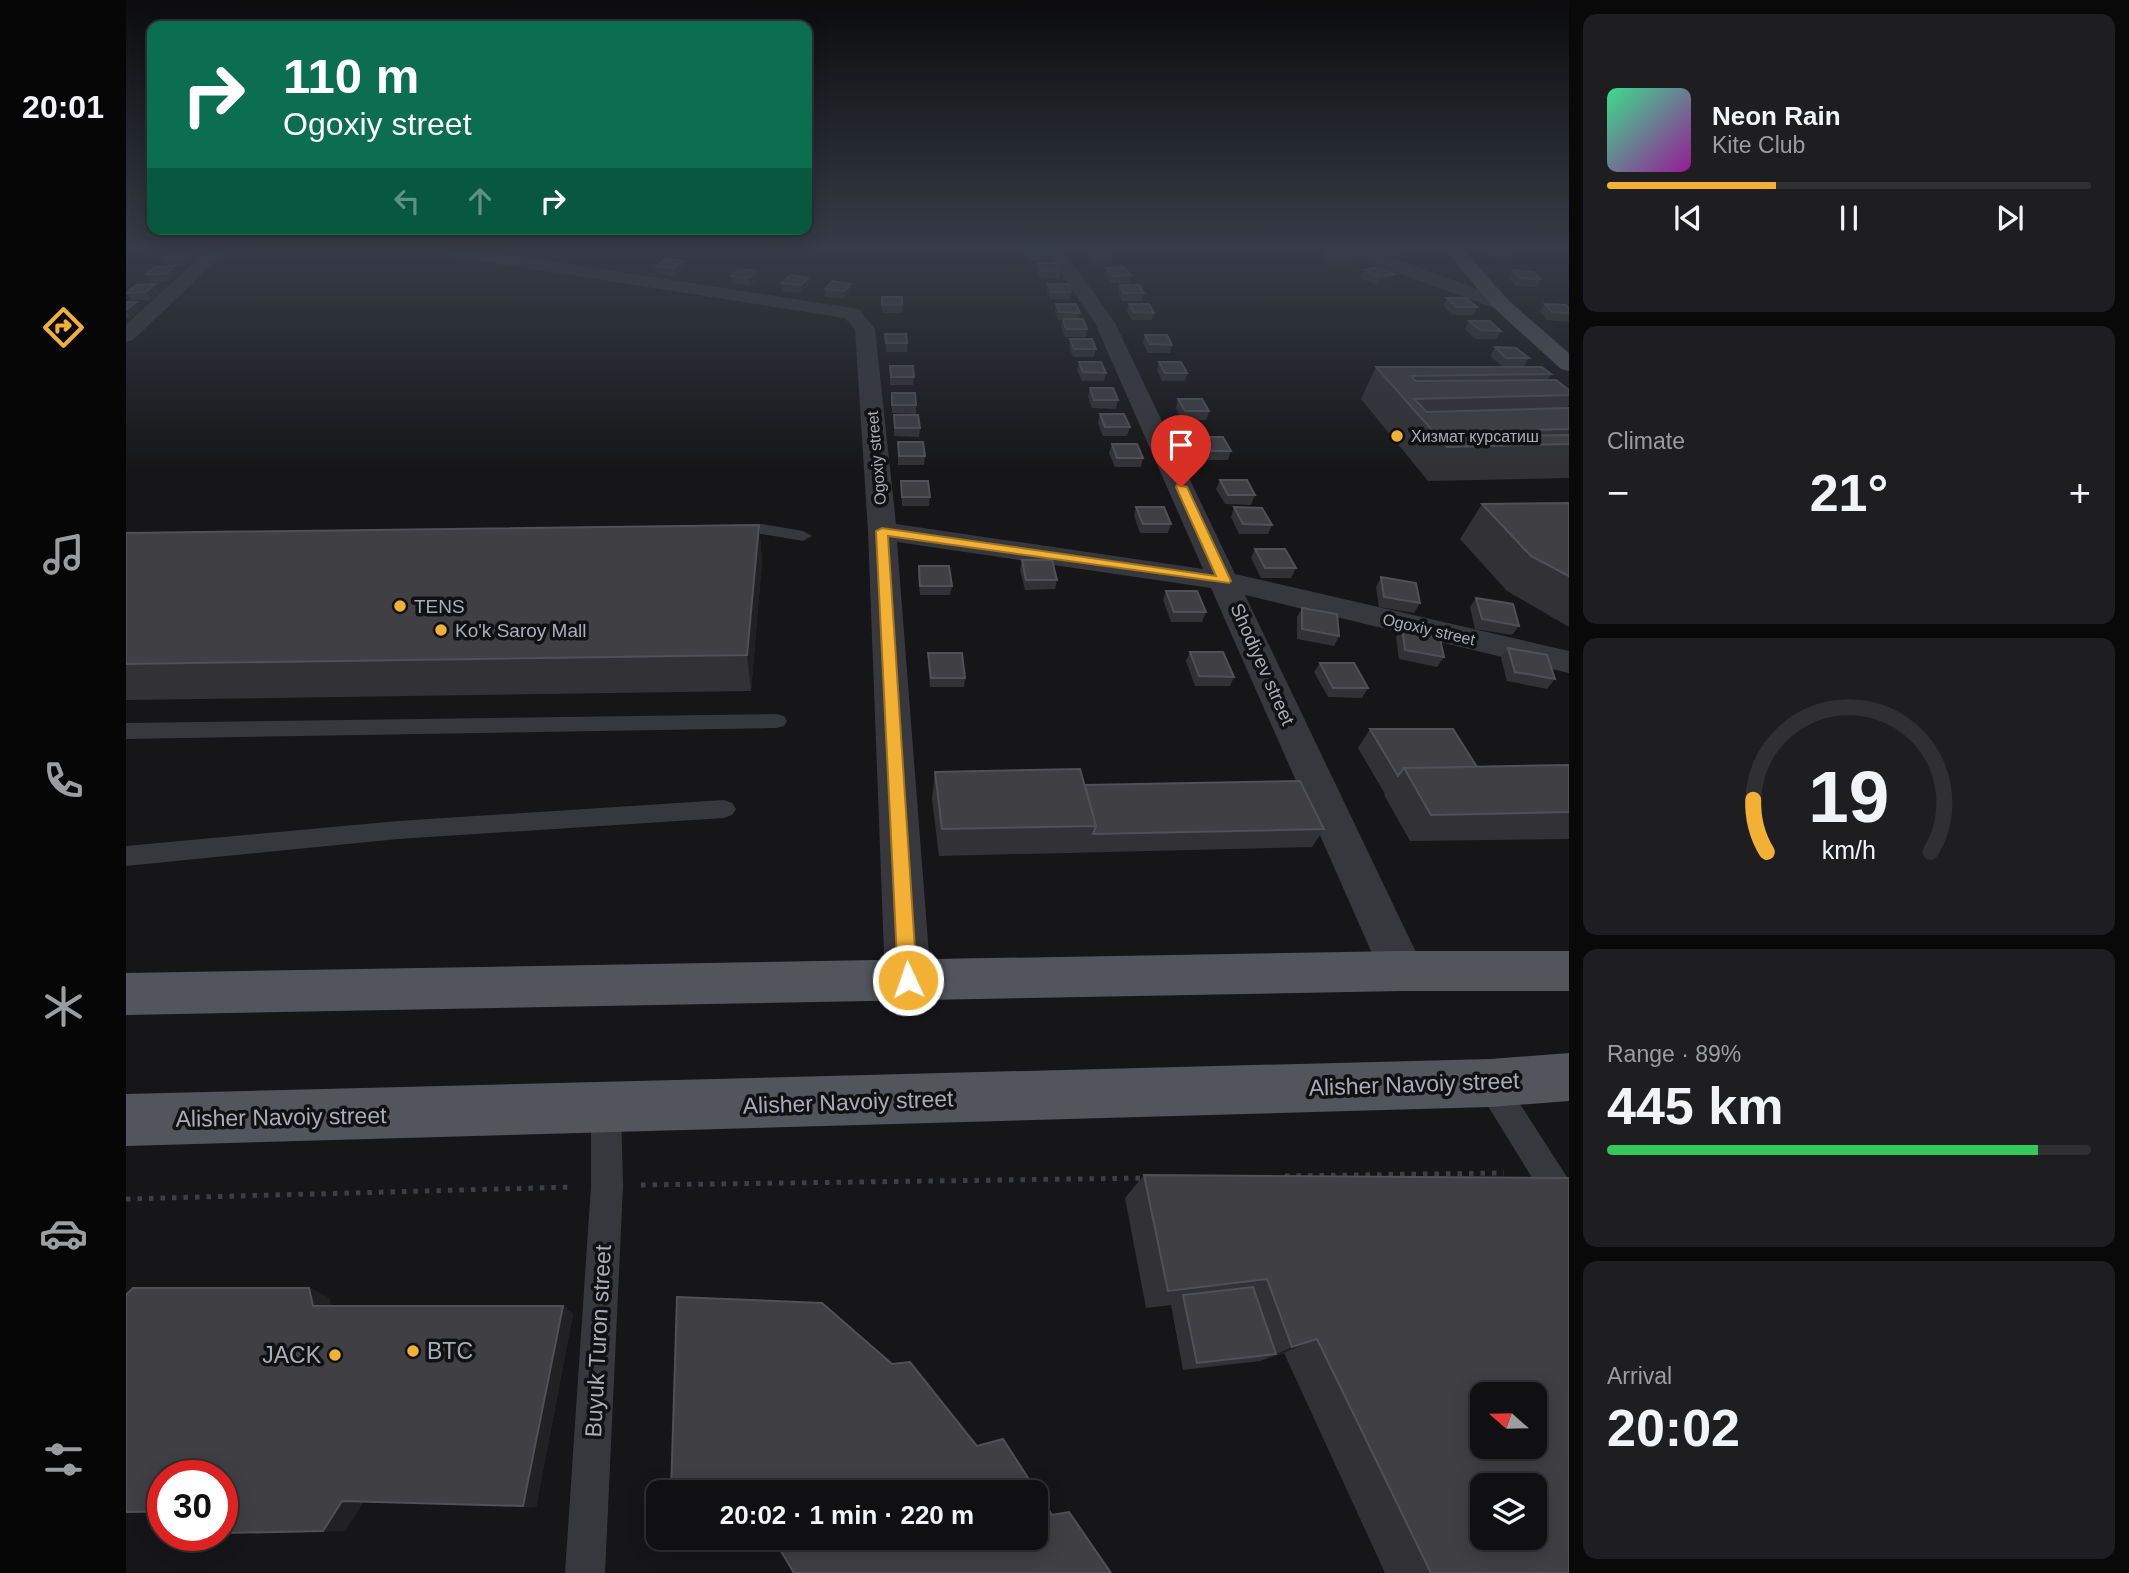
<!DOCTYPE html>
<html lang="en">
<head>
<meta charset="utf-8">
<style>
	:root { --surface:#101012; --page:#1e1e20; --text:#f1f3f6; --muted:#9c9d9f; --line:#303032; --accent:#f2b134 }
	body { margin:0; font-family:Arial,sans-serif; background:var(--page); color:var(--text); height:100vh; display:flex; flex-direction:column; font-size:26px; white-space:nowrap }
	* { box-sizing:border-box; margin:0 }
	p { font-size:23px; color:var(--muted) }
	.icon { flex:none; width:38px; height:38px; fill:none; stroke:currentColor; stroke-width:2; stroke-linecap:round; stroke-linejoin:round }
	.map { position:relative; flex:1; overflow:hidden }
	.sheet { display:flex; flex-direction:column; gap:14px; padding:14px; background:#09090a; width:560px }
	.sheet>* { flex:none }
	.guide { position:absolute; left:21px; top:21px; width:665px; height:214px; border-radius:14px; box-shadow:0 4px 18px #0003,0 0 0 2px var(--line); background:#0b6e4f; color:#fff; overflow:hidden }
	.needle { width:46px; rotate:290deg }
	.tools { position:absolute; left:1344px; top:1382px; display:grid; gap:14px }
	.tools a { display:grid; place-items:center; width:77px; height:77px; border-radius:14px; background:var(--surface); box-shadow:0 4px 18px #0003,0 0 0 2px var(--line); font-size:35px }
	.speed { position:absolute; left:21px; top:1460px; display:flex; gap:14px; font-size:35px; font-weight:700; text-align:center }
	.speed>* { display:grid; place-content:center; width:91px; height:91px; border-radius:50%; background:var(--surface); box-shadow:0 4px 18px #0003,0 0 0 2px var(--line); line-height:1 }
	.speed .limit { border:10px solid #d22; background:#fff; color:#111 }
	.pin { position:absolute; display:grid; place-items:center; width:60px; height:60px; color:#fff; margin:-72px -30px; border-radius:50% 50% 50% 0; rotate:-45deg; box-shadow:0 0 7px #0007 }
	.pin .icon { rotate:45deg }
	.me { position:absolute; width:77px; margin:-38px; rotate:357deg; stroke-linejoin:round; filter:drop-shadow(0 0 5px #0008) }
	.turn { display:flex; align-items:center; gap:24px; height:147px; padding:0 21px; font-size:32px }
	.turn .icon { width:91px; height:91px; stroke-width:2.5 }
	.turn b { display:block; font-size:49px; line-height:60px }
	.lanes { display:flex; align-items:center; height:66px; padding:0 21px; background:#0003; justify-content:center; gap:35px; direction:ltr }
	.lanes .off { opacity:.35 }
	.big { font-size:52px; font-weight:700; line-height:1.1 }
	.sheet .card { flex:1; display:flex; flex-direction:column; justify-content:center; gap:10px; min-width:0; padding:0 24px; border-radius:14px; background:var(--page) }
	.sheet .dial { align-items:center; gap:0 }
	.dial svg { height:182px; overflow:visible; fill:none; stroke:var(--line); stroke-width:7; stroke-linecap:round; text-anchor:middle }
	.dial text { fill:var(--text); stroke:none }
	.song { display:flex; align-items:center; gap:21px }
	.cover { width:84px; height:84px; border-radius:10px; background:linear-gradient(135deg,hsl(150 70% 55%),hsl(300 70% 35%)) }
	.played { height:7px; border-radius:4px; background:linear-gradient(90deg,var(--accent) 35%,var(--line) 35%) }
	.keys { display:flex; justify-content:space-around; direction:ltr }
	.heat { display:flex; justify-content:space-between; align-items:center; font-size:38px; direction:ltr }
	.charge { height:10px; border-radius:5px; background:linear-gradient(90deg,#34c759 89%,var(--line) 0) }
	.trip { position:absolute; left:520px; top:1480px; width:402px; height:70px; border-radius:14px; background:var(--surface); box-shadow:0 4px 18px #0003,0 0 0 2px var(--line); font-weight:700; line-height:70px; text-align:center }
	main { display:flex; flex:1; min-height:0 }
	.tab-bar { display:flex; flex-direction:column; width:126px; justify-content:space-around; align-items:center; background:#060607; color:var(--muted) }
	.tab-bar .icon { width:49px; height:49px }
	.tab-bar .selected { color:var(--accent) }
	.tab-bar b { font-size:32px; color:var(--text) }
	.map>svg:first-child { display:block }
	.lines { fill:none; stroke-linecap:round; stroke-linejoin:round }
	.path { stroke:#3d3f44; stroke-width:5; stroke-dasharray:4.5 7; stroke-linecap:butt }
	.lane { fill:#37383d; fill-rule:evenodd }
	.street { fill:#37383d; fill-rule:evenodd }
	.primary { fill:#53555c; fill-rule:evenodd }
	.wall { fill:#323236 }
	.shaded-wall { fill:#212124 }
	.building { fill:#3f3f44; stroke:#4f5156; stroke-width:2; fill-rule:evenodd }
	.route { fill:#f2b134; stroke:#9d7322; stroke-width:2 }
	.poi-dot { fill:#f2b134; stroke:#111113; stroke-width:2.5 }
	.labels { text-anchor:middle; stroke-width:7; stroke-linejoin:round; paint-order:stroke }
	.far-poi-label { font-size:16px; fill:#a8adb8; stroke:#111113; text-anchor:start }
	.far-street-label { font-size:16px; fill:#a8adb8; stroke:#111113 }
	.poi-label { font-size:19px; fill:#a8adb8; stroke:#111113; text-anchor:start }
	.street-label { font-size:19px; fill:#a8adb8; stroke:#111113 }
	.near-street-label { font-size:23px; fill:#a8adb8; stroke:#111113 }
	.near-poi-label { font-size:23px; fill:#a8adb8; stroke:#111113; text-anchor:start }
</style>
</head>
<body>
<main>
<nav class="tab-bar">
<b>20:01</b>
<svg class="icon selected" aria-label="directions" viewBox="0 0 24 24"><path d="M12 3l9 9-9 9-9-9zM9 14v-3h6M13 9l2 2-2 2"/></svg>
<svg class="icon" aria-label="music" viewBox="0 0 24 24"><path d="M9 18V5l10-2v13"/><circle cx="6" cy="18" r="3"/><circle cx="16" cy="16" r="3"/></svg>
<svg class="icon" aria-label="phone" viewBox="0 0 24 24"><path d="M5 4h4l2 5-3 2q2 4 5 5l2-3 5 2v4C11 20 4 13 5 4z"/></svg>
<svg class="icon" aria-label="climate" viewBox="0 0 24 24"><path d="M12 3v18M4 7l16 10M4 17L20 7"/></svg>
<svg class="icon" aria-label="car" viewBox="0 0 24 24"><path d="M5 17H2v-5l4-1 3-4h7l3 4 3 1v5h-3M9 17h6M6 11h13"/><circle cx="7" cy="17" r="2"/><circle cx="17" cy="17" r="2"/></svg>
<svg class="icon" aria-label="filters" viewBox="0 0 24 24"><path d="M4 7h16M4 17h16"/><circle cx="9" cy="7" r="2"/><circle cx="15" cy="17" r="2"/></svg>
</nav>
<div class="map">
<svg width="1443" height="1573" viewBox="0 0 1443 1573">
	<rect width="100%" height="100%" fill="#161618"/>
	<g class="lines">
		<!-- path -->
		<path class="path" d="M1159 1176 1378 1173
			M515 1185 1021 1178
			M0 1199 447 1187"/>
		<!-- lane -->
		<path class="lane" d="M636 524 677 531 686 536 677 541 636 534 601 535 593 530 601 525Z
			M650 714 658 716 661 721 658 726 650 728 0 739V723Z
			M598 800 606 803 610 809 606 815 598 818 272 839 0 866V846L272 821Z
			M1364 1069 1374 1073 1443 1180V1225L1432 1220 1354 1093 1349 1083 1354 1073Z
			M480 1094 491 1098 495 1109 497 1186 479 1573H439L465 1186V1109L469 1098Z"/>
		<!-- street -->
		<path class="street" d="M105 250 92 259 7 340 0 342V325L80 251Z
			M307 250H352L733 309 749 329 770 524 1077 569 969 323 919 250H937L989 323 1109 574 1443 651V673L1119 595 1299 971 1292 985 1276 991 1260 985 1085 588 771 542 805 980 798 995 782 1001 766 995 759 980 742 531 729 330 719 318 316 255Z
			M1218 250H1244L1382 300 1385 304 1382 308H1368L1221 254Z"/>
		<!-- primary -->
		<path class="primary" d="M1319 250H1338L1382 300 1443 353V371L1435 369 1368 308Z
			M1276 951H1443V991H1276L0 1015V973Z
			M1443 1053V1101L1364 1107 0 1146V1094L1364 1059Z"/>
	</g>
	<!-- wall -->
	<path class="wall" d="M54 250H76L73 253H65L68 259 60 266H41L37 259 54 252Z
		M898 250H920L921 253 920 260 902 261 897 254Z
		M1252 250H1283L1281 254 1267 257 1252 251Z
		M1359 250H1387L1388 251 1384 259 1365 258Z
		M962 251 987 257 985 264 967 265 961 258Z
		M1198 253 1228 257 1225 264 1211 267 1196 261Z
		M911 263 935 270 934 278H915L910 271Z
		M530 266 558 269 549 276 531 274Z
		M29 267 52 274 44 281 25 282 20 274Z
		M980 268 1005 275 1003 283H985L978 276Z
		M1238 270 1269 274 1265 281 1251 285 1234 278Z
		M1387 270 1415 279 1411 287 1390 286 1383 278Z
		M631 271 632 278 624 286 606 283 605 276Z
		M656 283 682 285 675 293 656 291Z
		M725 284V291L718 299 699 297V289Z
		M922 284 945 292 944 299H924L921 291Z
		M994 285 1018 293 1016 301H996L992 293Z
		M33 292 25 300H5L0 293Z
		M756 297 776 305V313H756Z
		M1321 298 1351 307 1347 315H1327L1317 306Z
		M0 302 14 310 5 318H0Z
		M930 304 954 313 953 319 961 329 960 337H939L935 327 936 320H932L929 312Z
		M1003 304 1028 313 1026 320H1006L1001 312Z
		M1419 304 1443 308V322L1421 320 1414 312Z
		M1343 321 1375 331 1370 339H1349L1339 329Z
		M759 334 781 343V352H760Z
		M1019 335 1046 345 1044 353H1022L1017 343Z
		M944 339 970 349 968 357H947L943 347Z
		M1369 347 1403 358 1398 366H1376L1364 356Z
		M953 362 980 373 978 381H956L951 370Z
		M1033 362 1061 373 1059 381H1036L1031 370Z
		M764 366 788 377 787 385H764Z
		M1250 367 1425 374 1422 379 1443 390V405L1441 408H1443V478L1302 481 1235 399Z
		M964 388 992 400 990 409 966 408 962 397Z
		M766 393 790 405V414L766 413Z
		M1052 399 1083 411 1080 420H1056L1050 408Z
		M974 414 1004 427 1001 436H977L972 423Z
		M768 415 794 428 793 437 768 436Z
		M1071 437 1105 451 1102 460H1076L1068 446Z
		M772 442 799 456 798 465H772Z
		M986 444 1017 458 1015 467H989L983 453Z
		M1094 480 1129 495 1125 505 1099 504 1090 489Z
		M775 481 804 497 803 506H776Z
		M1443 503V627L1381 591 1334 539 1356 504Z
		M1010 507 1045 524 1042 533H1014L1008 516Z
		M1108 507 1146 525 1142 534H1113L1105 517Z
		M633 525 636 561 625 691 0 700V533Z
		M1129 549 1170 568 1165 578H1135L1125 558Z
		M896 560 931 580 929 589 899 590 894 570Z
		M793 566 826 586 824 595H794L792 575Z
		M1255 577 1294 603 1288 613 1253 607 1250 587Z
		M1040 591 1080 612 1076 622H1045L1037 600Z
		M1350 598 1393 626 1386 635 1349 629 1344 607Z
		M1176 608 1213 636 1208 646 1171 639V617Z
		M1276 628 1318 657 1311 667 1273 659 1270 637Z
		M1382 648 1429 679 1421 689 1381 681 1375 658Z
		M1064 652 1108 677 1104 686H1069L1060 661Z
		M802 653 839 678 838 687H804L802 662Z
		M1194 663 1242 688 1236 698 1202 697 1188 672Z
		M1244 729 1351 767 1443 765V839L1284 841 1258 795 1259 794 1232 748Z
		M809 772 959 785 1198 829 1186 847 813 856 806 799Z
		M1018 1175 1443 1178V1573H1259L1158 1353 1134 1361 1057 1370 1045 1305 1020 1308 999 1198Z
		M183 1288 203 1298 205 1306H437L447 1314 410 1507 237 1502 219 1531 97 1533 96 1475H37V1513H0V1295Z"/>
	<!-- shaded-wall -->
	<path class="shaded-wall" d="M1179 250H1191L1178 253Z
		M1271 250H1283L1281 254 1267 257Z
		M64 252 68 259 60 266 56 258Z
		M1228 257 1225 264 1211 267 1214 259Z
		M557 261 558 269 549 276 548 268Z
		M48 266 52 274 44 281 40 274Z
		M631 271 632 278 624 286 623 278Z
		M1269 274 1265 281 1251 285 1254 277Z
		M682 278V285L675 293V285Z
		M29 284 33 292 25 300 20 292Z
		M725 284V291L718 299V291Z
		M10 302 14 310 5 318 0 310Z
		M633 525 636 561 625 691 621 655Z
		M183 1288 203 1298 206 1315 187 1306Z
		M437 1306 447 1314 410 1507 397 1506Z
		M1191 1339 1158 1353 1134 1361 1166 1347Z
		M216 1501 237 1502 219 1531H197Z"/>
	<!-- building -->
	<path class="building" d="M901 250H920L921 253H903Z
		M973 250H980L987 257 969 258 962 251Z
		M1213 250 1228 257 1214 259 1198 253Z
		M46 252H64L56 258 37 259Z
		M539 259 557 261 548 268 530 266Z
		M911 263H929L935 270 916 271Z
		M48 266 40 274H20L29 267Z
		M998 267 1005 275 986 276 980 268Z
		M1252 267 1269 274 1254 277 1238 270Z
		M613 269 631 271 623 278 605 276Z
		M1387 270 1408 272 1415 279 1394 278Z
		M664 275 682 278 675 285 656 283Z
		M706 281 725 284 718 291 699 289Z
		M29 284 20 292 0 293 10 285Z
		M922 284H942L945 292H926Z
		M994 285H1013L1018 293H998Z
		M756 297H776V305H756Z
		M1321 298H1340L1351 307H1330Z
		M0 302H10L0 310Z
		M930 304H950L954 313 934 312Z
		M1003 304H1023L1028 313 1008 312Z
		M1419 304 1440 305 1443 308V313L1426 312Z
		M937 319H957L961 329H940Z
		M1343 321H1364L1375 331 1354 330Z
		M759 334H780L781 343H760Z
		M1019 335H1041L1046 345 1024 344Z
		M944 339H966L970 349H948Z
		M1369 347 1390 348 1403 358H1380Z
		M953 362H975L980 373 957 372Z
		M1033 362H1055L1061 373H1039Z
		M764 366H787L788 377H765Z
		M1250 367H1416L1425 374 1285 376 1290 381 1430 380 1443 390V395L1288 399 1301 412 1443 408V429L1324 432 1329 437 1443 435V444L1321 447Z
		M964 388H987L992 400H968Z
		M766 393H789L790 405H766Z
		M1052 399H1076L1083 411H1059Z
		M974 414H998L1004 427H979Z
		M768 415H792L794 428H769Z
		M1071 437H1097L1105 451H1079Z
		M772 442H797L799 456H773Z
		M986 444H1011L1017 458H991Z
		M1094 480H1121L1129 495H1102Z
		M775 481H802L804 497H776Z
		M1443 503V576L1405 556 1356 504Z
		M1010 507H1038L1045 524H1017Z
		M1108 507 1136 508 1146 525 1117 524Z
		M633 525 621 655 0 664V533Z
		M1129 549H1159L1170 568H1139Z
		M896 560H926L931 580H900Z
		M793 566H823L826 586H794Z
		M1255 577 1290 583 1294 603 1258 597Z
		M1040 591H1071L1080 612H1048Z
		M1350 598 1387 604 1393 626 1356 619Z
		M1176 608 1211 614 1213 636 1176 629Z
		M1276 628 1313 634 1318 657 1279 650Z
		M1382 648 1421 655 1429 679 1389 672Z
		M1064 652H1097L1108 677 1073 676Z
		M802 653H836L839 678H805Z
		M1194 663H1228L1242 688H1207Z
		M1244 729H1327L1351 767 1278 768 1272 776Z
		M1443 765V812L1305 815 1278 768Z
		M954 769 970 826 816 829 809 772Z
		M1174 781 1198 829 967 834 970 826 959 785Z
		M1018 1175 1443 1178V1573H1305L1191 1339 1166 1347 1141 1279 1042 1291ZM1356 1395H1409V1447H1356ZM1356 1486H1409V1538H1356Z
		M1127 1287 1150 1354 1071 1363 1057 1295Z
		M7 1288H183L187 1306H437L397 1506 216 1501 197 1531 97 1533 96 1475H37V1511L0 1512V1295Z
		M551 1297 696 1303 766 1364 784 1362 851 1446 877 1439 926 1515 943 1512 985 1573H668L650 1543 641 1538H910V1493H545Z"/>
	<!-- sky -->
	<linearGradient id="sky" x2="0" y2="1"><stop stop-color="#0c0c0d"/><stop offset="0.53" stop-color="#363c48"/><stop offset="1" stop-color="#363c48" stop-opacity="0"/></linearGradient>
	<rect width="1443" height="470" fill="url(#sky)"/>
	<!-- route -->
	<path class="route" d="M1051 485 1061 487 1105 581 1103 583 762 536 791 980 788 986 782 989 775 986 772 980 750 531 756 528 1090 576 1050 487Z"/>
	<!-- markers -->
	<g class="poi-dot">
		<circle cx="1271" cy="436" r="7"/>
		<circle cx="274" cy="606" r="7"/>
		<circle cx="315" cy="630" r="7"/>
		<circle cx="287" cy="1351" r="7"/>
		<circle cx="209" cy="1355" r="7"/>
	</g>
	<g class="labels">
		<!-- far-poi labels -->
		<g class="far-poi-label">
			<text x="1285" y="442">Хизмат курсатиш</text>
		</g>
		<!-- far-street labels -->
		<g class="far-street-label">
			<text transform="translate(750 458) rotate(-95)" y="6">Ogoxiy street</text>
			<text transform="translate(1303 629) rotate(13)" y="6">Ogoxiy street</text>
		</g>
		<!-- poi labels -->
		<g class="poi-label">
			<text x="288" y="613">TENS</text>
			<text x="329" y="637">Ko'k Saroy Mall</text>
		</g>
		<!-- street labels -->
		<g class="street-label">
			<text transform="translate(1137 664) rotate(66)" y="7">Shodiyev street</text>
		</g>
		<!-- near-street labels -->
		<g class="near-street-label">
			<text transform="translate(1288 1084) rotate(-2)" y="8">Alisher Navoiy street</text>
			<text transform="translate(722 1102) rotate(-2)" y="8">Alisher Navoiy street</text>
			<text transform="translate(155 1117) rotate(-1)" y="8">Alisher Navoiy street</text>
			<text transform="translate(472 1341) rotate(-87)" y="8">Buyuk Turon street</text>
		</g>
		<!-- near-poi labels -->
		<g class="near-poi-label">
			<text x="301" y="1359">BTC</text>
			<text x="195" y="1363" text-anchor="end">JACK</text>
		</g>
	</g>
</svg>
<div class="tools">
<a><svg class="needle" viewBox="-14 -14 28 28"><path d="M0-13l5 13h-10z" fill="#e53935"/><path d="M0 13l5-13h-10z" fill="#9c9d9f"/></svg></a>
<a><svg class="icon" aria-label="layers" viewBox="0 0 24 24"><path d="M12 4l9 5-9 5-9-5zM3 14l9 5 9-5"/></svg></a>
</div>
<div class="speed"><div class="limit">30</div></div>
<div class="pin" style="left:1055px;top:487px;background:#d93025"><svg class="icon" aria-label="arrive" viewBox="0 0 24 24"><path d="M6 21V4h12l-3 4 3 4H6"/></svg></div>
<svg class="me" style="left:782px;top:980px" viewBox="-20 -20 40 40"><circle r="17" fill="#f2b134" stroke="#fff" stroke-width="3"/><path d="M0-11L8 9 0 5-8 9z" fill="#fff"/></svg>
<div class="trip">20:02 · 1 min · 220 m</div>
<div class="guide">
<div class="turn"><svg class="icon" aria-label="right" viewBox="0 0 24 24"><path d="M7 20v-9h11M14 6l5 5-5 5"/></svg><div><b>110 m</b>Ogoxiy street</div></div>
<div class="lanes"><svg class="icon off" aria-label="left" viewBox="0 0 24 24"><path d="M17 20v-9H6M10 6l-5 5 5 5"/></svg><svg class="icon off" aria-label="ahead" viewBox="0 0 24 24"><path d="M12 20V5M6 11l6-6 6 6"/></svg><svg class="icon" aria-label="right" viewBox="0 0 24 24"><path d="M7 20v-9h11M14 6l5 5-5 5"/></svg></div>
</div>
</div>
<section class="sheet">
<div class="card">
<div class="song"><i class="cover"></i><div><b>Neon Rain</b><p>Kite Club</p></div></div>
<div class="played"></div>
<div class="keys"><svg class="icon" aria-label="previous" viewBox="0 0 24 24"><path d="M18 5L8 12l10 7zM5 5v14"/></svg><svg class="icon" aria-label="pause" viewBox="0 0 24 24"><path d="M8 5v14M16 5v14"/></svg><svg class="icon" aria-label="next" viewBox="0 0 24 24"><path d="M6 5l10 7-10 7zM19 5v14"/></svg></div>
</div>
<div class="card"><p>Climate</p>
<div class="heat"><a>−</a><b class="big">21°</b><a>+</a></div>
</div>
<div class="card dial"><svg viewBox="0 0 100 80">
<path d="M14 69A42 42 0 1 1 86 69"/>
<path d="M14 69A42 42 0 0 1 8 46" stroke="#f2b134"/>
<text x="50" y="56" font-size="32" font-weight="700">19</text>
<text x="50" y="72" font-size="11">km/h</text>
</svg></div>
<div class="card"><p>Range · 89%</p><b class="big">445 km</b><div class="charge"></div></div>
<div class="card"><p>Arrival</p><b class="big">20:02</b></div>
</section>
</main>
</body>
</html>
